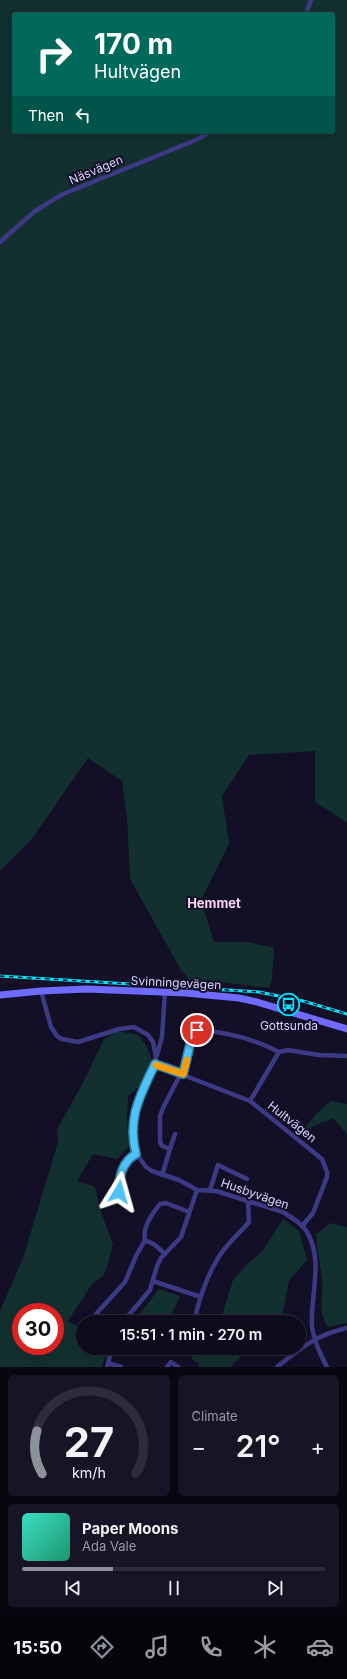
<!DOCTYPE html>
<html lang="en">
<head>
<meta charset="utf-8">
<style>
	:root { --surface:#0e0b1c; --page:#171425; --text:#f1f3f6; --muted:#9b9ba3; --line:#2e2b3b; --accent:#8c9099 }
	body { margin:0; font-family:Inter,sans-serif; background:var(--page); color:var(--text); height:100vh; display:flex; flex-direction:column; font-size:15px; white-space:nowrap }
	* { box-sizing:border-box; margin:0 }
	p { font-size:13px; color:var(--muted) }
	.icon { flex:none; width:22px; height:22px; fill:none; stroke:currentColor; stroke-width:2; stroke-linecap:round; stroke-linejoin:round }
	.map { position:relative; height:1367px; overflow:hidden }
	.sheet { display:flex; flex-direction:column; gap:8px; padding:8px; background:#08060f; flex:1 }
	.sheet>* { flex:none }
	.top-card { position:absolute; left:12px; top:12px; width:323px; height:122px; border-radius:4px; box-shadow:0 2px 10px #0003,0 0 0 1px var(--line); background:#00695c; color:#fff; overflow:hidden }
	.speed { position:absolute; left:12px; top:1303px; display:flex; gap:8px; font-size:20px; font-weight:700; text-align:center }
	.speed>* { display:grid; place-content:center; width:52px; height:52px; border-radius:50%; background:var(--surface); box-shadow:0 2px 10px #0003,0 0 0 1px var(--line); line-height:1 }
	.speed .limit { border:6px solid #d22; background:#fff; color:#111 }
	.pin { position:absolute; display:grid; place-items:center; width:34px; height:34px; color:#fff; margin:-17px; border:2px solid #fff; border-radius:50%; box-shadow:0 1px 4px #0007 }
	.me { position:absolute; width:44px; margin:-22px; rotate:8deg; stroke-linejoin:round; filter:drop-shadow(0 0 3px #0008) }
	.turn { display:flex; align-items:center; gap:14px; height:84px; padding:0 16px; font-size:18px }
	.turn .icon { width:52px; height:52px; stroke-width:2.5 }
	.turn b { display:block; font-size:28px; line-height:34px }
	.then { display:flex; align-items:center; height:38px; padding:0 16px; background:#0003; gap:8px; font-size:15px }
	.big { font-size:30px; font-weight:600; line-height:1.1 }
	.sheet .widget { flex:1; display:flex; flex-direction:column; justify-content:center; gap:6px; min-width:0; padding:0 14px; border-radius:6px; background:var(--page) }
	.sheet .dial { align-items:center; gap:0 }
	.dial svg { height:104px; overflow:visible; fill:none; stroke:var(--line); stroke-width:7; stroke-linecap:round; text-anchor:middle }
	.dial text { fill:var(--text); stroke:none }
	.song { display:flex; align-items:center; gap:12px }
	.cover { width:48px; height:48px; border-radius:6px; background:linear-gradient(135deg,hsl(170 70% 55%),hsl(160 70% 35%)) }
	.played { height:4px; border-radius:2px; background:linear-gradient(90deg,var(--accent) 30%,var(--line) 30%) }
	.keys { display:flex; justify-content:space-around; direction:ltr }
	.heat { display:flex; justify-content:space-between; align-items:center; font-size:22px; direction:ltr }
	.sheet .tiles { flex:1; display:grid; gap:8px; grid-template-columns:1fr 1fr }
	.widget:last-child { grid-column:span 2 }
	.trip { position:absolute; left:76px; top:1315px; width:230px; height:40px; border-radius:20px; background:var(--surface); box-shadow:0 2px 10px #0003,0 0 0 1px var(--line); font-weight:600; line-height:40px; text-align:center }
	.tab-bar { display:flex; height:64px; justify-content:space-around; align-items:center; background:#06040b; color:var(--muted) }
	.tab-bar .icon { width:28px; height:28px }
	.tab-bar .on { color:var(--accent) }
	.tab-bar b { font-size:18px; color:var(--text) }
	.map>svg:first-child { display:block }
	.green { fill:#12302f; fill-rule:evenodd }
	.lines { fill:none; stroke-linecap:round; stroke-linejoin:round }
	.street { stroke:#3d3a85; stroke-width:4.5 }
	.secondary { stroke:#6f6bff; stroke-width:7 }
	.rail-casing { stroke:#00e5ff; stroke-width:3 }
	.rail { stroke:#130f26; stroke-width:1.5; stroke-dasharray:4.5; stroke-linecap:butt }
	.route-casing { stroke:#337fa1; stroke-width:10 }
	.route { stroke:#4fc3f7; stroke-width:7 }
	.slow { stroke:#f59e0b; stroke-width:7 }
	.labels { text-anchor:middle; stroke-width:4; stroke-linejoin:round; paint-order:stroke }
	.street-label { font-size:12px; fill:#d9d4ff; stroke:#130f26 }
	.poi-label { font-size:12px; fill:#d9d4ff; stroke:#130f26 }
	.neighbourhood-label { font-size:13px; font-weight:bold; fill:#ffd6f0; stroke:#130f26 }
</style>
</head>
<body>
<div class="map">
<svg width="347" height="1367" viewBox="0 0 347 1367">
	<rect width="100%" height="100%" fill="#130f26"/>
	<!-- green -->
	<path class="green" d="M0 0H347V822L315 802V751L249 755 222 796 229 844 201 900 214 942H248L274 948 272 979 269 988 212 981 190 980 181 970 130 879 127 816 122 781 88 758 31 840 0 871ZM14 14H333V132H14Z
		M118 1031 138 1035 146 1045 152 1060 142 1084 128 1096 127 1119 129 1146 117 1159 93 1154 77 1181 95 1187 102 1214 113 1244 107 1267 103 1276 92 1284 68 1321 83 1329V1348H108L102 1367H0V1311L23 1258 58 1142 57 1129 83 1083 104 1039ZM21 1312H55V1346H21Z
		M331 1101 347 1104V1134L333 1118 302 1131 318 1112Z
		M283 1219 299 1231 307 1260 289 1281 282 1317 278 1322H220L233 1280 248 1263 262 1252Z
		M330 1223 347 1227V1323L328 1327C316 1308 324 1298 322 1278 320 1263 317 1249 316 1234Z
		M159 1289 180 1296 168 1322H133Z
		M197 1348H251L230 1367H198L199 1363 191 1359Z"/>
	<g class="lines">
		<!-- street -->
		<path class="street" d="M306 14 311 0
			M0 242 35 211 63 194 196 140 210 132
			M41 991 51 1027 57 1036 62 1039 78 1042 119 1029 134 1027 148 1035 153 1042 156 1057 155 1064 138 1100 133 1124V1137L136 1153 146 1167 152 1171 179 1180 197 1190 216 1191 283 1212C292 1218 302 1223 307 1232 324 1260 310 1296 312 1327 314 1341 320 1354 327 1367
			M157 1055 162 1037 165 992
			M155 1064 250 1101 322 1159 327 1172V1177L313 1213 302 1226
			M183 1074 193 1032 197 1030C226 1032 253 1038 279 1052
			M250 1101 279 1052 288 1050 319 1055 347 1056
			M170 1149 175 1134
			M162 1175 170 1149 162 1146 160 1142V1116L163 1108 181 1073
			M210 1190 218 1165 247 1179
			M126 1202C123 1199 120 1196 119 1191 116 1177 125 1160 136 1153
			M165 1254 155 1245 145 1240C142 1227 153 1213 160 1204L166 1203 189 1212
			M153 1281 201 1297
			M92 1322 96 1314 125 1282 136 1256 145 1240
			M123 1322 150 1290 157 1266 161 1258 181 1237 197 1190
			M195 1322C196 1306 208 1274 217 1260 224 1246 239 1234 249 1222L248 1201
			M108 1363 121 1367
			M107 1367 112 1348
			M167 1367 171 1362 178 1367
			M277 1367C301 1348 316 1335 347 1328"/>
		<!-- secondary -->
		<path class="secondary" d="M0 995 41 991 87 989 186 993 239 998 257 1002 347 1029"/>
		<defs>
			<path id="rail" d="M0 976 259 992 303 1001 347 1014"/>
		</defs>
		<!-- rail casing -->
		<use href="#rail" class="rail-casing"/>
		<!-- rail -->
		<use href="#rail" class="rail"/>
	</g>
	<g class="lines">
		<defs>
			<path id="route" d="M119 1192C118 1177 123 1161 136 1154 127 1118 140 1096 155 1064L183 1074 193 1032 197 1030"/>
		</defs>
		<!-- route casing -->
		<use href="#route" class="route-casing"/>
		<!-- route -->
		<use href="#route" class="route"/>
		<!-- slow -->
		<path class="slow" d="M156 1065 183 1074 187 1060"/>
	</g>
	<!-- icons -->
	<defs>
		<symbol id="bus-ring" viewBox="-11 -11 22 22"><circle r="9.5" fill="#130f26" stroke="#00e5ff" stroke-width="1.5"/><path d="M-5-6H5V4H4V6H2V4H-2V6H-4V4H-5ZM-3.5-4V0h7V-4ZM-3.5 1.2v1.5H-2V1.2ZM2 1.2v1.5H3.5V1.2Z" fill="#00e5ff"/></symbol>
	</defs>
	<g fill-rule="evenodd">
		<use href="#bus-ring" x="276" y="992" width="25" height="25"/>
	</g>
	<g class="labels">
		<!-- street labels -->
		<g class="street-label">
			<text transform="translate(96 170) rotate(-23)" y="4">Näsvägen</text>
			<text transform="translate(176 983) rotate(3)" y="4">Svinningevägen</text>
			<text transform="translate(292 1122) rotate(38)" y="4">Hultvägen</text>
			<text transform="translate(255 1194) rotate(19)" y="4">Husbyvägen</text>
		</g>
		<!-- poi labels -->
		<g class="poi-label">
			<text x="289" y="1030">Gottsunda</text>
		</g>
		<!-- neighbourhood labels -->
		<g class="neighbourhood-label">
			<text x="214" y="908">Hemmet</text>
		</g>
	</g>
</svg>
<div class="speed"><div class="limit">30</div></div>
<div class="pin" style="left:197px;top:1030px;background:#d93025"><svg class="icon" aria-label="arrive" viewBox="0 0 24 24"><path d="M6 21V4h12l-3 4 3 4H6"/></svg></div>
<svg class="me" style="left:119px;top:1192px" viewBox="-20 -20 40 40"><path d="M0-17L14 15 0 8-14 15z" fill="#4fc3f7" stroke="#fff" stroke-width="4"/></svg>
<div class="trip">15:51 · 1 min · 270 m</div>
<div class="top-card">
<div class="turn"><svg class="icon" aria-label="right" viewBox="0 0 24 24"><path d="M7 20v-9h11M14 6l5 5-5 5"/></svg><div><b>170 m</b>Hultvägen</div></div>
<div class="then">Then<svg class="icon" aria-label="left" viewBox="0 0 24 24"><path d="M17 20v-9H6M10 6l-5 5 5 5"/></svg></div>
</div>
</div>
<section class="sheet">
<div class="tiles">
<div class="widget dial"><svg viewBox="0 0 100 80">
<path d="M14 69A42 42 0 1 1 86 69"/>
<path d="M14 69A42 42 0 0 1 10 36" stroke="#8c9099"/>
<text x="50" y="56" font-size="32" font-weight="700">27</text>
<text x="50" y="72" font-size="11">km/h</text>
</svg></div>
<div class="widget"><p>Climate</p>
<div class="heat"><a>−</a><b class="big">21°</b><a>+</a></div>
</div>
<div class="widget">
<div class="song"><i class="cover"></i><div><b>Paper Moons</b><p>Ada Vale</p></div></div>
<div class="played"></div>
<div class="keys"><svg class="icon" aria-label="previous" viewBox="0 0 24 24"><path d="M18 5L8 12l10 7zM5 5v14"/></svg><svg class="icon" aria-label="pause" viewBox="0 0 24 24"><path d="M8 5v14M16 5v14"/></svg><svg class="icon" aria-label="next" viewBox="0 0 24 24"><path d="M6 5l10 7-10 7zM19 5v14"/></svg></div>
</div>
</div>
</section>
<nav class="tab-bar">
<b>15:50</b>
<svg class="icon on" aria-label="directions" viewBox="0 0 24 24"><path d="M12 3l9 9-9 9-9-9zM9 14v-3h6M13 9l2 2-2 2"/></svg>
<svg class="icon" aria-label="music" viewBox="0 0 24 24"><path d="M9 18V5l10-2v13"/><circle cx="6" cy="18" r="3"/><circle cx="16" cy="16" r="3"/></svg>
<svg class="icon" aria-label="phone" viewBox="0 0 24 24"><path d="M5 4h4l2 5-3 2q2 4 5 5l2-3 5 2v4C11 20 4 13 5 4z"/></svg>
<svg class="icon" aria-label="climate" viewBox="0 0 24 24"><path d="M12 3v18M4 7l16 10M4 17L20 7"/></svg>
<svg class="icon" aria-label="car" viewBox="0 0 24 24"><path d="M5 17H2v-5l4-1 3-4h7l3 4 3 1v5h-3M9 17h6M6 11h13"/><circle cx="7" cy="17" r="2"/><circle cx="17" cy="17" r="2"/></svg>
</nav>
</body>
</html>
